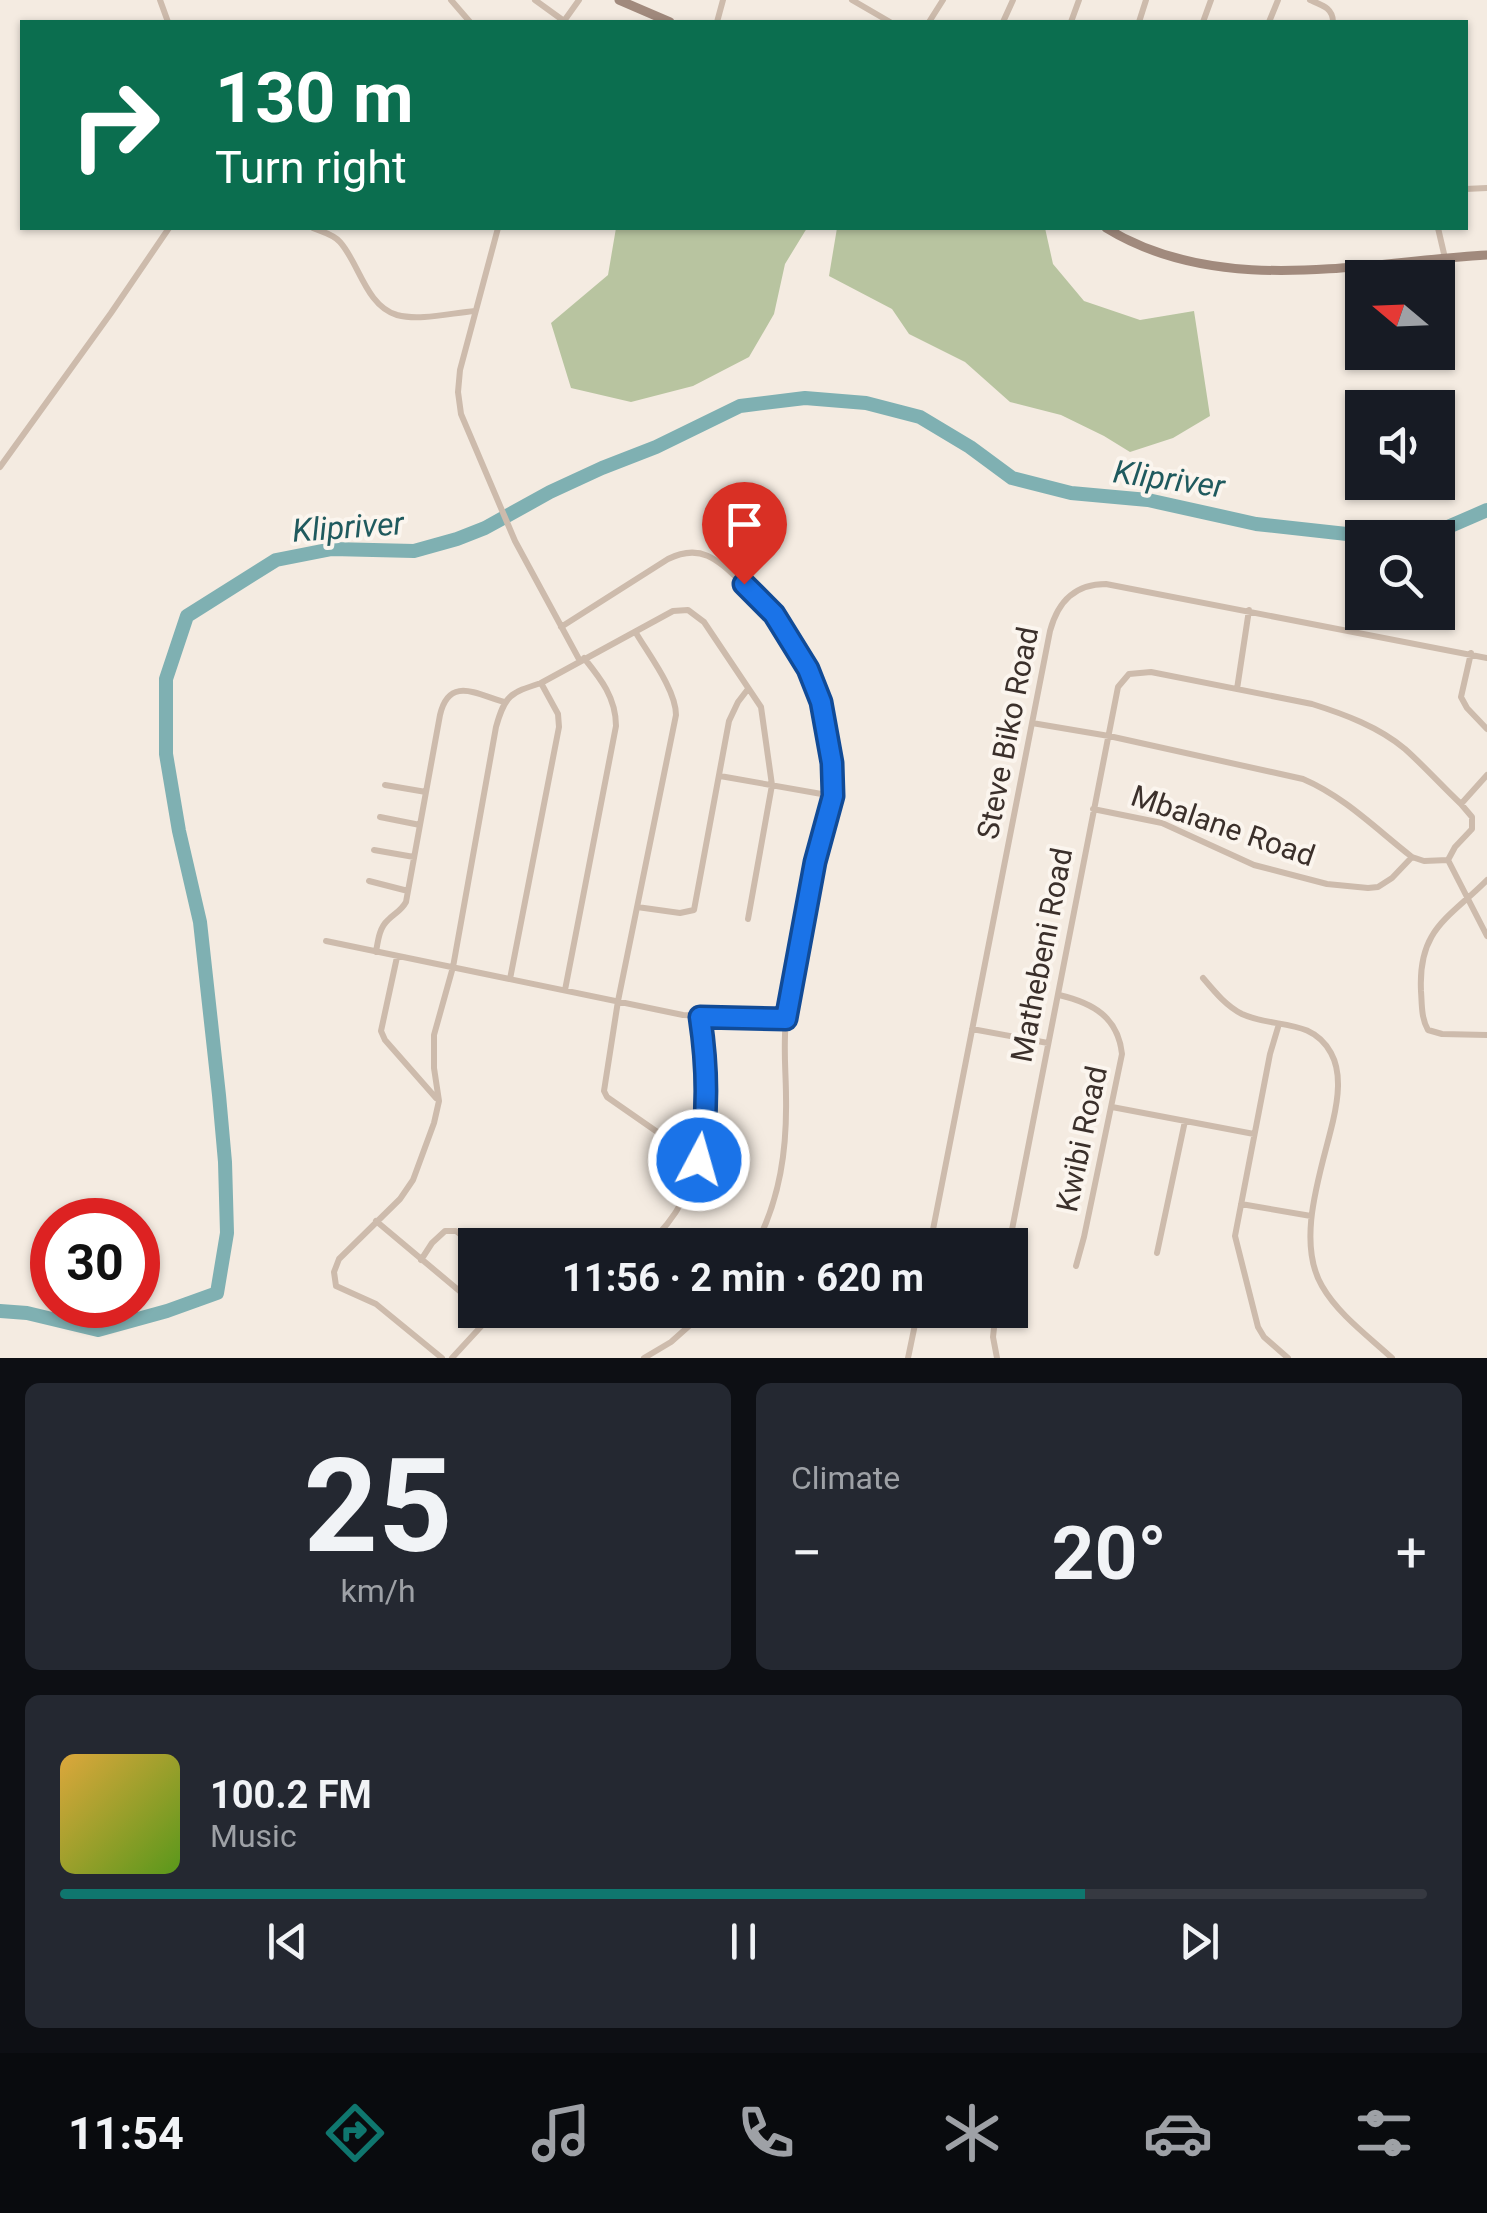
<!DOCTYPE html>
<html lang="en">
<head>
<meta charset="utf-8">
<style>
	:root { --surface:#171b24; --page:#242831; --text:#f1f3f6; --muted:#9ea1a6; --line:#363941; --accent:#0f766e }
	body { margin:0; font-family:Roboto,sans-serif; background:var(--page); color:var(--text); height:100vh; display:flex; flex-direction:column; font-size:38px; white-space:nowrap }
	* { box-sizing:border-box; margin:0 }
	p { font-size:32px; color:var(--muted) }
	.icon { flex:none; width:55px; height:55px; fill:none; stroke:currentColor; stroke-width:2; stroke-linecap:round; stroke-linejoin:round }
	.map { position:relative; height:1358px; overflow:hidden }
	.panel { display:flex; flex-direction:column; gap:25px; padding:25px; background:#0d0f14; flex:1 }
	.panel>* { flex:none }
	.top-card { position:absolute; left:20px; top:20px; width:1448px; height:210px; border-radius:0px; box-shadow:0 2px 8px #0004; background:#0b6e4f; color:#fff; overflow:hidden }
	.needle { width:65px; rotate:289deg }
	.tools { position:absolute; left:1345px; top:260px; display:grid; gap:20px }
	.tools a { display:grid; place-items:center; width:110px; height:110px; border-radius:0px; background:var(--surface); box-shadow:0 2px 8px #0004; font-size:50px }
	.speed { position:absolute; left:30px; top:1198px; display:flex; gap:20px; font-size:50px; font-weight:700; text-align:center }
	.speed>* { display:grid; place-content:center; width:130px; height:130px; border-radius:50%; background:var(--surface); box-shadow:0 2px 8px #0004; line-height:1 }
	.speed .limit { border:15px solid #d22; background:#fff; color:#111 }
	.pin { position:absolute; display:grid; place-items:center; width:85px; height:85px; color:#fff; margin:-102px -42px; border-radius:50% 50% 50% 0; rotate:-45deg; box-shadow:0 0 10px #0007 }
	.pin .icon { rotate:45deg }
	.me { position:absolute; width:110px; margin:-55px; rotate:6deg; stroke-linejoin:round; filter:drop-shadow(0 0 8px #0008) }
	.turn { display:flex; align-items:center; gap:35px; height:210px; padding:0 30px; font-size:45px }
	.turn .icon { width:130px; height:130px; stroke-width:2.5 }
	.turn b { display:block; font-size:70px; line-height:85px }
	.big { font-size:75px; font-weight:700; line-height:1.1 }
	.panel .widget { flex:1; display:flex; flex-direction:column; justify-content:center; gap:15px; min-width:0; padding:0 35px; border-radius:15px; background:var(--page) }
	.panel .dial { align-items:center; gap:0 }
	.dial b { font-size:130px; line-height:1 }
	.song { display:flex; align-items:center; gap:30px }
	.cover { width:120px; height:120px; border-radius:15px; background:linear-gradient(135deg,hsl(40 70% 55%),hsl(90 70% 35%)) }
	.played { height:10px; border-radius:5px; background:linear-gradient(90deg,var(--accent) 75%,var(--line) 75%) }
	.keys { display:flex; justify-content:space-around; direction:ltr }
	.heat { display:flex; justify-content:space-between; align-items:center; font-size:55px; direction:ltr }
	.panel .tiles { flex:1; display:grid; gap:25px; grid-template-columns:1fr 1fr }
	.widget:last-child { grid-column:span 2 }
	.trip { position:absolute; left:458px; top:1228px; width:570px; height:100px; border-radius:0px; background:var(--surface); box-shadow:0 2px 8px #0004; font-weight:700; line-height:100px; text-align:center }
	.dock { display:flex; height:160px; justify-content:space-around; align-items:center; background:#090b0e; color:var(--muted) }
	.dock .icon { width:70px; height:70px }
	.dock .current { color:var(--accent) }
	.dock b { font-size:45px; color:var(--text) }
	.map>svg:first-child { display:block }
	.green { fill:#b8c4a0 }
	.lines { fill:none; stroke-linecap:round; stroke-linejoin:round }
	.river { stroke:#7fb0b2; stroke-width:14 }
	.street { stroke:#cdbbac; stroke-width:6 }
	.secondary { stroke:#a18a7d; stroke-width:9 }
	.route-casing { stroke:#114b97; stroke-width:25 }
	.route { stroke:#1a73e8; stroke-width:18 }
	.labels { text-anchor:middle; stroke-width:8; stroke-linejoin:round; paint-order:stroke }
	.street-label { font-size:30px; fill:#3b302b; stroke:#fbf5ee }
	.water-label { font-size:32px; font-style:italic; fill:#1f5a5e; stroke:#fbf5ee }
</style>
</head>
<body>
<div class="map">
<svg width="1487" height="1358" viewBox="0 0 1487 1358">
	<rect width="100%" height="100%" fill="#f4ebe1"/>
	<!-- green -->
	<path class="green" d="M616 228H807L785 264 774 314 749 357 693 386 631 402 571 388 551 323 608 275Z
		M837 228H1045L1053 264 1084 301 1140 320 1194 311 1210 416 1173 438 1130 452 1104 436 1061 415 1010 402 965 362 909 334 892 309 829 276Z"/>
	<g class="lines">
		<!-- river -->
		<path class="river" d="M1412 538 1441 530 1487 510
			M0 1311 27 1313 98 1330 167 1311 217 1293 227 1233 225 1162 219 1095 200 922 179 831 166 754V679L187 616 276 560 332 549 414 551 457 539 485 528 550 492 602 468 656 447 740 406 805 398 866 403 920 417 970 447 1012 478 1071 493 1148 500 1256 524 1383 538"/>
		<!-- street -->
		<path class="street" d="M160 0 168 22
			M451 0 470 22
			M535 0 564 21
			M852 0 890 22
			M1310 0C1322 5 1333 8 1333 22
			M564 21 579 0
			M717 22 723 0
			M929 22 943 0
			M1003 22 1013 0
			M1071 22 1079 0
			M1139 22 1146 0
			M1203 22 1211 0
			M1269 22 1278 0
			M1465 189 1487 188
			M313 228C322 232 333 234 340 242 359 263 366 306 397 315 420 321 451 313 475 311
			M498 228 460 370 458 392 461 414 515 541 580 661
			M1438 228 1445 258
			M0 467 111 313 169 228
			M561 627 668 559C700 543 717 559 740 581 789 626 816 672 828 737 832 756 836 778 832 797 829 820 820 842 815 864 803 915 790 969 786 1021 783 1047 786 1072 786 1097 787 1150 780 1198 756 1245
			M636 633C649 655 676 690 676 715L618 1001 604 1091 607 1097 699 1161
			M1471 653 1461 697 1467 708 1487 729
			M1237 689 1249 610
			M1032 723 1109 736 1303 779C1345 797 1376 829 1412 857L1424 861 1448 860
			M1487 775 1461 804 1472 817V829L1455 847 1448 860 1487 936
			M720 776 833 796
			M385 785 426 792
			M1093 809 1162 823 1254 865 1327 884 1368 888 1378 887 1392 878 1412 857
			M380 817 420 825
			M374 850 414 857
			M1487 880C1448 919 1418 929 1421 991 1422 1004 1421 1018 1428 1030L1442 1034 1487 1035
			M369 881 408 891
			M637 907 680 913 694 910 729 721 738 702 748 689
			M326 941 683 1015 786 1019
			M376 952C378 941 379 928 388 920 395 913 401 911 406 902L440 715C449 676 476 694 504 702
			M397 957 381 1031 385 1040 436 1098
			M1203 978C1214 991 1226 1006 1242 1014 1274 1029 1311 1017 1331 1053 1342 1073 1338 1099 1333 1121 1322 1169 1295 1240 1322 1286 1338 1314 1368 1336 1392 1358
			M510 979 559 727 558 714 541 683
			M565 990 616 726C616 698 601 679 584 658
			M1059 995C1093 1003 1118 1017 1122 1054L1084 1237 1076 1266
			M1279 1024 1270 1054 1235 1236 1258 1327 1264 1337 1288 1358
			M972 1029 1048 1043
			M1112 1107 1254 1134
			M1241 1204 1311 1216
			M376 1221 475 1304
			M660 1234 671 1245
			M647 1245C713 1188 711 1097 700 1017
			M930 1245 1050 631C1058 601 1075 584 1106 584L1487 658
			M1009 1245 1118 687 1129 674 1151 672 1312 704C1344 714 1379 727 1405 749 1424 766 1442 786 1461 804
			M1157 1253 1185 1121
			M421 1260 432 1243 445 1231H456L475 1246
			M996 1310 993 1337 997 1358
			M442 1358 376 1304 336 1286 334 1272 339 1259 400 1199 413 1180 434 1123 439 1101 434 1068V1035L453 967 496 727C505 695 510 693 541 683L673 611 688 610 704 622 761 707 772 785 748 919
			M452 1358 487 1320 514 1310
			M644 1358 671 1342 707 1310
			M908 1358 918 1310"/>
		<!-- secondary -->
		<path class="secondary" d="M619 0 670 22
			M1106 228C1220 298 1362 262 1487 255"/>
	</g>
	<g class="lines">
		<defs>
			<path id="route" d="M699 1160C709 1114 707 1064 700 1017L786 1019 815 862 833 796 832 763 821 702 808 669 774 614 744 584"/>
		</defs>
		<!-- route casing -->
		<use href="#route" class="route-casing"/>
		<!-- route -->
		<use href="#route" class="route"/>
	</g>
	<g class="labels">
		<!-- street labels -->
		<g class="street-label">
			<text transform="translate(1008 733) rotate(-79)" y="10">Steve Biko Road</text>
			<text transform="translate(1223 826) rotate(19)" y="10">Mbalane Road</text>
			<text transform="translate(1042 955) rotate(-79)" y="10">Mathebeni Road</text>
			<text transform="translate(1082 1139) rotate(-78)" y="10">Kwibi Road</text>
		</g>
		<!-- water labels -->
		<g class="water-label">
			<text transform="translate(1169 479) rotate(8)" y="11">Klipriver</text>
			<text transform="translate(348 527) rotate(-4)" y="11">Klipriver</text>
		</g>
	</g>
</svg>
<div class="tools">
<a><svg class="needle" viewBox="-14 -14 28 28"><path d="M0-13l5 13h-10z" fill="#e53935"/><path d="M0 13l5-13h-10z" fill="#9ea1a6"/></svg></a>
<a><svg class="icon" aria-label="sound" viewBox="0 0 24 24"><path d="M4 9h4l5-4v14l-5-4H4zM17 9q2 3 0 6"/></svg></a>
<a><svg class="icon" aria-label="search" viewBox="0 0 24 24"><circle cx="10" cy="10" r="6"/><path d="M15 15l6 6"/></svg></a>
</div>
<div class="speed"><div class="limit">30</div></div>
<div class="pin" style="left:744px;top:584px;background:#d93025"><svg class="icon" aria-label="arrive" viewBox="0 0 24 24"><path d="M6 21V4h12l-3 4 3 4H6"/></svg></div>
<svg class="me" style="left:699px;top:1160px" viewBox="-20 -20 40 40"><circle r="17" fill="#1a73e8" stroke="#fff" stroke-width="3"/><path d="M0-11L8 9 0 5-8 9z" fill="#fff"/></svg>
<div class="trip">11:56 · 2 min · 620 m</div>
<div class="top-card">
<div class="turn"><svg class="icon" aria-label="right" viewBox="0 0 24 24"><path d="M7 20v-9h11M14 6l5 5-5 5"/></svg><div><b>130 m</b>Turn right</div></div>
</div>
</div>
<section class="panel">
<div class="tiles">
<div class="widget dial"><b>25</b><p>km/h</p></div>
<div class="widget"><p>Climate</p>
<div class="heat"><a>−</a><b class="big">20°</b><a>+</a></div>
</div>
<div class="widget">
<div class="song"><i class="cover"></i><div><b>100.2 FM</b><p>Music</p></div></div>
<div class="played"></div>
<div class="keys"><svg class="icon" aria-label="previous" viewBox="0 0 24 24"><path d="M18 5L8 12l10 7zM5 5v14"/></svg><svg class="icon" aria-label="pause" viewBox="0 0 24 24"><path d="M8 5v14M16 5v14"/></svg><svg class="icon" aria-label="next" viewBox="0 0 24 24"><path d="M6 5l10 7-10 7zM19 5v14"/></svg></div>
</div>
</div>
</section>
<nav class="dock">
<b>11:54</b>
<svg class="icon current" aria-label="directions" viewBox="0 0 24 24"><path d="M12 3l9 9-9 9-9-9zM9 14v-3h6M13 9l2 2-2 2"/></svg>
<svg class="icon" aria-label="music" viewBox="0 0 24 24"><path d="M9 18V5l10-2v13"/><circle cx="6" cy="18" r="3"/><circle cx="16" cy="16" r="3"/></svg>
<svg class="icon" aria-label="phone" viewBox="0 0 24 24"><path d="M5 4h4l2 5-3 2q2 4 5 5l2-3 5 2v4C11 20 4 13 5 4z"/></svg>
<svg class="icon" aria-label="climate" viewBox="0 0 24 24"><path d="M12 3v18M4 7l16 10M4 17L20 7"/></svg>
<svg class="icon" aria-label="car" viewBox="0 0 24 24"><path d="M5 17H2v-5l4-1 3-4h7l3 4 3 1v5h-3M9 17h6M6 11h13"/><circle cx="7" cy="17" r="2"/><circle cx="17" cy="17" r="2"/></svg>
<svg class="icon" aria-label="filters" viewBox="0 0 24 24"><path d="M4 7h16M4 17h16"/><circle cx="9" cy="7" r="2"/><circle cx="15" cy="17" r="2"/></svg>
</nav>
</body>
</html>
